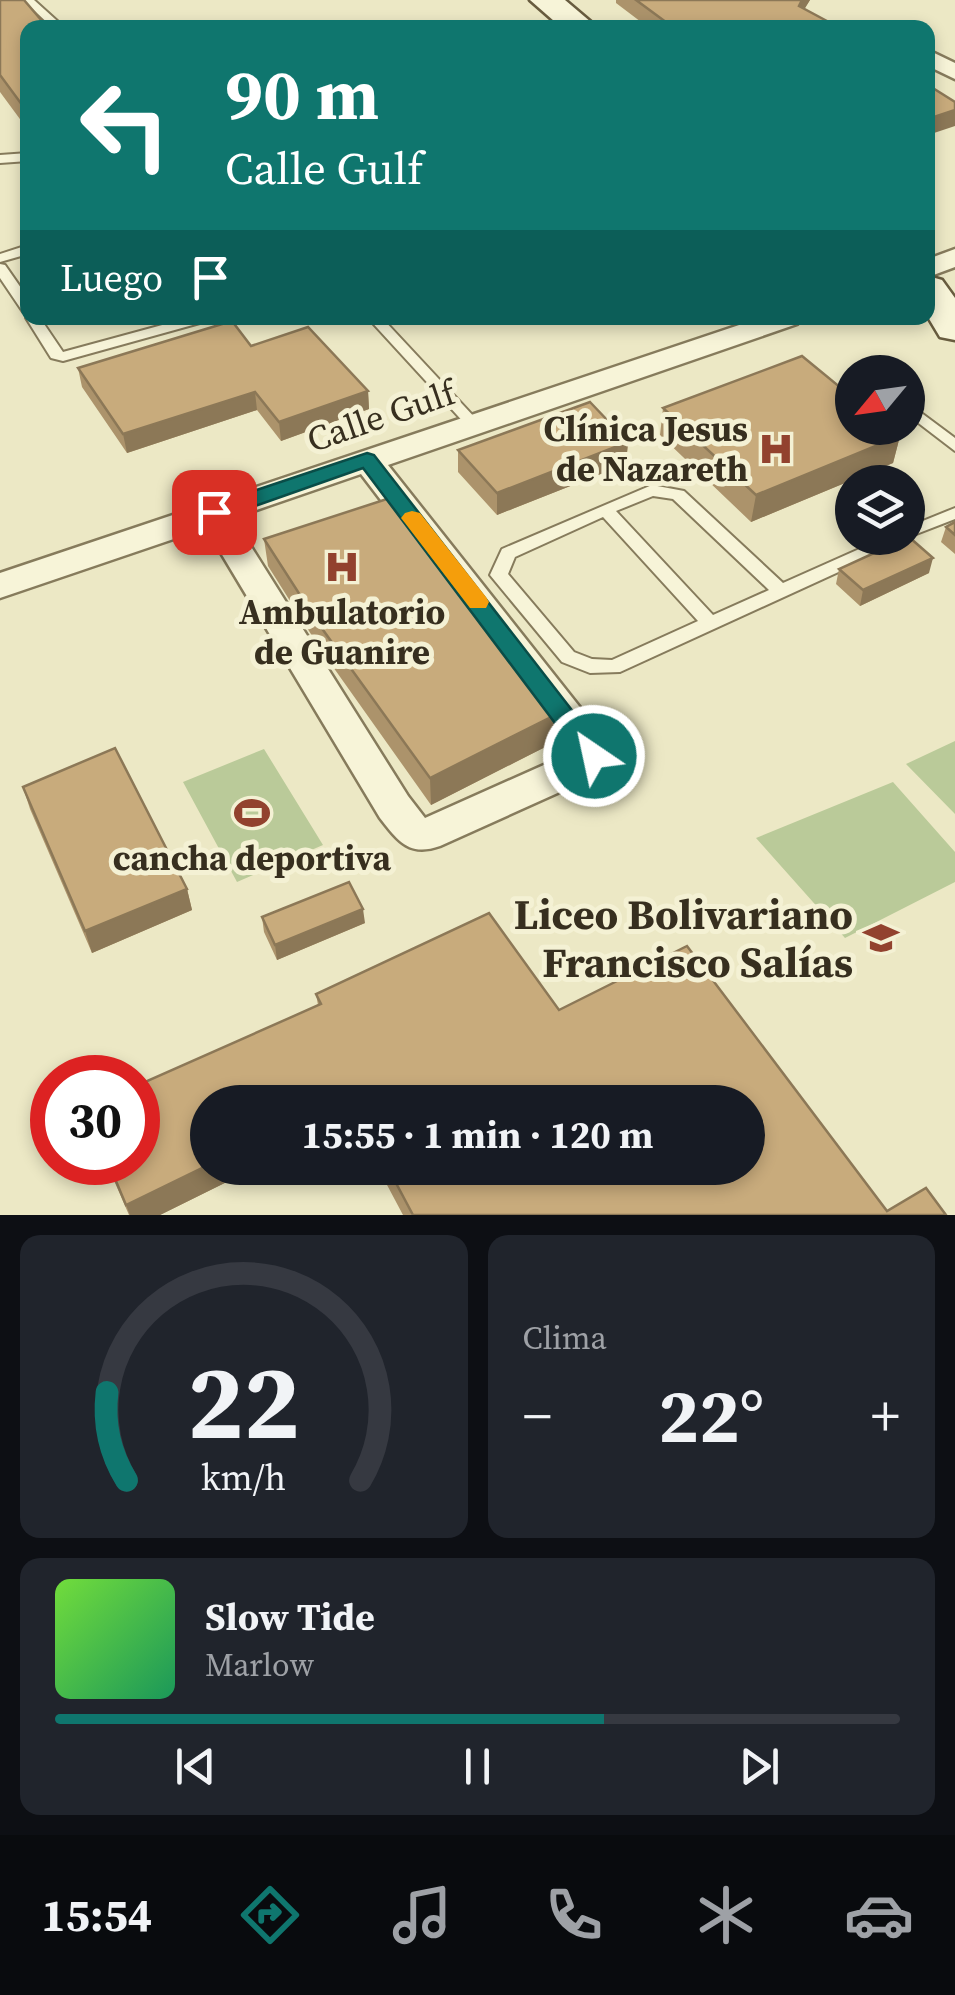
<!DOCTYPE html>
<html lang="es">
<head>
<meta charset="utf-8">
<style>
	:root { --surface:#171b24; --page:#20242c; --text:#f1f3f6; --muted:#9ea1a6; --line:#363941; --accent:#0f766e }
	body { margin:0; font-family:"Source Serif 4",serif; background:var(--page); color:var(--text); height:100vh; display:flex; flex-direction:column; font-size:38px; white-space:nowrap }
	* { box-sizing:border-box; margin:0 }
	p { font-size:32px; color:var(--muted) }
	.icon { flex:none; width:55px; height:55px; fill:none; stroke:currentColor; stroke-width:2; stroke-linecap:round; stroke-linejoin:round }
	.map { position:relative; height:1215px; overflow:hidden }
	.sheet { display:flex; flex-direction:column; gap:20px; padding:20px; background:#0d0f14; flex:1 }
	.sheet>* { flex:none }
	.guide { position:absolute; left:20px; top:20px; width:915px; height:305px; border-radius:20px; box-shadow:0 5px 15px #0003; background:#0f766e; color:#fff; overflow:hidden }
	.needle { width:65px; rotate:241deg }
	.buttons { position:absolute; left:835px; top:355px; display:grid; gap:20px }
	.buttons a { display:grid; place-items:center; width:90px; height:90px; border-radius:50%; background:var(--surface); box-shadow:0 5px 15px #0003; font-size:50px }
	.speed { position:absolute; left:30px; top:1055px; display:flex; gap:20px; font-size:50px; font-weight:700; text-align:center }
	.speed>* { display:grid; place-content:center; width:130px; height:130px; border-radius:50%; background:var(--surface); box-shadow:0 5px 15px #0003; line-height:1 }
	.speed .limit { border:15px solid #d22; background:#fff; color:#111 }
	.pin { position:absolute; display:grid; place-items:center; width:85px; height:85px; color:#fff; margin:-42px; border-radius:20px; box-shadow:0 5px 15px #0006 }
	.me { position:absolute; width:110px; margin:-55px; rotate:326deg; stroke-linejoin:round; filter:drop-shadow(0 0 8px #0008) }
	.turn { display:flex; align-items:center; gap:35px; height:210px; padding:0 40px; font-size:45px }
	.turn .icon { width:130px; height:130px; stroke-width:2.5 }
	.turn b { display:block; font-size:70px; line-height:85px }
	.then { display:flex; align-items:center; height:95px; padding:0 40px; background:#0003; gap:20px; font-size:38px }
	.big { font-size:75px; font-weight:700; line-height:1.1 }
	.sheet .widget { flex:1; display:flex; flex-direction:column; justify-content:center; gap:15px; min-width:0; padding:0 35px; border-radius:20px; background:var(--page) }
	.sheet .dial { align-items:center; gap:0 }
	.dial svg { height:260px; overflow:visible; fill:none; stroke:var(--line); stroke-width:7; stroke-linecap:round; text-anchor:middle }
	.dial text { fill:var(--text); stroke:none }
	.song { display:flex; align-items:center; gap:30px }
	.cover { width:120px; height:120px; border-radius:15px; background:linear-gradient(135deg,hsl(100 70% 55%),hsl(150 70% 35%)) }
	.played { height:10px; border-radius:5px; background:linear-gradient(90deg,var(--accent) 65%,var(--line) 65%) }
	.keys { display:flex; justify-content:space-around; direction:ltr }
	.heat { display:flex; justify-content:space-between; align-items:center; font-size:55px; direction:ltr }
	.sheet .tiles { flex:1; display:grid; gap:20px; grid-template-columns:1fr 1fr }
	.widget:last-child { grid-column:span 2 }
	.trip { position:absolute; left:190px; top:1085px; width:575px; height:100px; border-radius:50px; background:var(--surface); box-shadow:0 5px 15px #0003; font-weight:700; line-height:100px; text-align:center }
	.tab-bar { display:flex; height:160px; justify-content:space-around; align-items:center; background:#090b0e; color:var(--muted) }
	.tab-bar .icon { width:70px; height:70px }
	.tab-bar .on { color:var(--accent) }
	.tab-bar b { font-size:45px; color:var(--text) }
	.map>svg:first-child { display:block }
	.green { fill:#baca99 }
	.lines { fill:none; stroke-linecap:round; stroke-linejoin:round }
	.lane-casing { stroke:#867b5c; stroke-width:4 }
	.street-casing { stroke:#867b5c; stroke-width:5 }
	.secondary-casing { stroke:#685c3f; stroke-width:5 }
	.lane { fill:#f7f4d8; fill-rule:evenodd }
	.street { fill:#f7f4d8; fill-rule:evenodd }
	.secondary { fill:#f7f4d8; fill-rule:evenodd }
	.wall { fill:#ac936b }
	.shaded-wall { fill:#8c7857 }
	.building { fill:#c8ab7c; stroke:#8c7857; stroke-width:2.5 }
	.route { fill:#0f766e; stroke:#0a4d48; stroke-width:2.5 }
	.slow { fill:#f59e0b }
	.labels { text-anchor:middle; stroke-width:10; stroke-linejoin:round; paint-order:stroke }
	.street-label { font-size:35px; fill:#372f1f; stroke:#f4f1d4 }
	.poi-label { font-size:35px; font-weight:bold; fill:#372f1f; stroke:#f4f1d4 }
	.near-poi-label { font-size:42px; font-weight:bold; fill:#372f1f; stroke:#f4f1d4; text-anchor:end }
</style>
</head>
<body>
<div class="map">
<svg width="955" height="1215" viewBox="0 0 955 1215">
	<rect width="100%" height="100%" fill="#ece8c5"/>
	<!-- green -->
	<path class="green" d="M955 741V814L906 764Z
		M264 749 323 845 237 882 183 782Z
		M893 782 955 852V882L845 938 756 838Z"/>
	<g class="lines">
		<defs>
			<path id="lane" d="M23 0H34L65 28H53Z
				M28 153V161L0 163V155Z
				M28 245V254L0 262V254Z
				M0 264 5 265 28 298V313L23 312 0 278Z
				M28 316 40 318 63 352 188 318H209L207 321 63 361 51 358 26 318Z
				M368 318H382L478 421 481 424 478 427H468Z
				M908 403 955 438V451L908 415Z
				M652 485 684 491 783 583 884 538H908V527L955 508V519L906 538 904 542 620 672 590 673 562 662 490 575 502 549ZM653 496 673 499 769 590 713 615 616 511ZM603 517 698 621 612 660 592 659 574 652 508 574 515 557Z"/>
			<path id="street" d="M928 50 955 63V79L928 66Z
				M955 249V267L928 277V259Z
				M760 318H801L797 324 388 465 605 739 613 756 602 773 440 846C409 857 398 841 380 818L206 528 0 598V573ZM361 474 573 752 425 818 408 796 233 518Z"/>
			<path id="secondary" d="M530 0H565L598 28H562Z
				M928 276 942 280 955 298V340L940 337 928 317Z"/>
		</defs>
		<!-- lane casing -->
		<use href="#lane" class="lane-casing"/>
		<!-- street casing -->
		<use href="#street" class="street-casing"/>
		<!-- secondary casing -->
		<use href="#secondary" class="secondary-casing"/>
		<!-- lane -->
		<use href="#lane" class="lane"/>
		<!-- street -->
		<use href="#street" class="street"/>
		<!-- secondary -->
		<use href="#secondary" class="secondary"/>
	</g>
	<!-- wall -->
	<path class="wall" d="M0 0 28 28V130L0 92Z
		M616 0H810L804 9 840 28H649L616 3Z
		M251 346 368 391 369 409 281 441 257 410 127 453 82 387 78 368Z
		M663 408 900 436 893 463 751 522 660 435Z
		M628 442 626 464 497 515 458 472V450Z
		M955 522V554L941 542 946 527Z
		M264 539 559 713 557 741 431 805 321 650 268 566Z
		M839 569 929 573 860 606 836 584Z
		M23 787 187 889 192 910 92 953 30 809Z
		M489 913 559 1010 687 946 887 1211 926 1188 946 1215H403L378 1168H748V1102H208V1168H255L160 1215H129L106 1162H138V1085L318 1005 316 994Z
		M262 917 365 923 277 960 264 932Z"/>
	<!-- shaded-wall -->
	<path class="shaded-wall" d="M802 0H810L796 23 799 6Z
		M955 110V126L928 135V119Z
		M368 391 369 409 281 441 279 422Z
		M255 392 257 410 127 453 123 434Z
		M900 436 893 463 751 522 756 495Z
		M628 442 626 464 497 515V493Z
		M933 558 929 573 860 606 863 590Z
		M559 713 557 741 431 805 430 778Z
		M187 889 192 910 92 953 85 931Z
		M363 909 365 923 277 960 275 945Z
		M349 1094 350 1102H333Z
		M208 1165V1168H255L160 1215H130L126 1205Z"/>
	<!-- building -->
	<path class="building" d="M0 0H24L48 28H28V113L0 75Z
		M636 0H802L799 6 840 28H674Z
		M928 85 955 102V110L928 119Z
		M232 321 251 346 308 327 368 391 279 422 255 392 123 434 78 368Z
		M802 356 852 397V428H889L900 436 756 495 663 408Z
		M590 402 628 442 497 493 458 450Z
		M390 498 559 713 430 778 318 623 264 539Z
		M955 522V535L946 527Z
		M909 537 933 558 863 590 839 569Z
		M115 748 187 889 85 931 23 787Z
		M349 882 363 909 275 945 262 917Z
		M489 913 559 1010 687 946 887 1211 926 1188 946 1215H413L388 1168H748V1102H354L349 1094 333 1102H208V1165L126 1205 108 1162H138V1085L321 1004 316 994Z"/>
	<!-- route -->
	<path class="route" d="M367 453 374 455 602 749 606 756 602 763H585L363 468 221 518 214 520 203 512 206 507Z"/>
	<!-- slow -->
	<path class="slow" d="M412 511 420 513 486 597 489 602 486 608H470L405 523 401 518 405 513Z"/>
	<!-- icons -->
	<defs>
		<symbol id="hospital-bare" viewBox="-9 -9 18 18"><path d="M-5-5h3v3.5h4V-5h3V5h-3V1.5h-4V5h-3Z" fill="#92422e" stroke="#f4f1d4" stroke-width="2.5" paint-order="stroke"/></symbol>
		<symbol id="stadium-bare" viewBox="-9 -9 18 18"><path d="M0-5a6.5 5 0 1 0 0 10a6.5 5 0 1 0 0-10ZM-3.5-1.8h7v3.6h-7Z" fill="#92422e" stroke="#f4f1d4" stroke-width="2.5" paint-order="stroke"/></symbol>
		<symbol id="school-bare" viewBox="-9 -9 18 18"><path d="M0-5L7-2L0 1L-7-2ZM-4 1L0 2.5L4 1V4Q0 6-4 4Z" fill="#92422e" stroke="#f4f1d4" stroke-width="2.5" paint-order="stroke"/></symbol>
	</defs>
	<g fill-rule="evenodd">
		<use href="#hospital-bare" x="751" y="424" width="50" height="50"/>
		<use href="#hospital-bare" x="317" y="542" width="50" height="50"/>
		<use href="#stadium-bare" x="227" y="788" width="50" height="50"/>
		<use href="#school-bare" x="856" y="913" width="50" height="50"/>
	</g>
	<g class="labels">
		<!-- street labels -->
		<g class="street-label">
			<text transform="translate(381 416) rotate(-19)" y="12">Calle Gulf</text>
		</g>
		<!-- poi labels -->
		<g class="poi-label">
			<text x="748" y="441" text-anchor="end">Clínica Jesus<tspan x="748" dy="40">de Nazareth</tspan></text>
			<text x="342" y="624">Ambulatorio<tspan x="342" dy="40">de Guanire</tspan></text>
			<text x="252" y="870">cancha deportiva</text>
		</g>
		<!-- near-poi labels -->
		<g class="near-poi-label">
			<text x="853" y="929">Liceo Bolivariano<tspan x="853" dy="48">Francisco Salías</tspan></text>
		</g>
	</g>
</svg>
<div class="buttons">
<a><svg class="needle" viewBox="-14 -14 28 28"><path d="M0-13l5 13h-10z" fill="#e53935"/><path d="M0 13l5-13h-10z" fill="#9ea1a6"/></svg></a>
<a><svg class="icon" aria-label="layers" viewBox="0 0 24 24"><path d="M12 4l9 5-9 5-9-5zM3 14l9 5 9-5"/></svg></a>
</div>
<div class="speed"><div class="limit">30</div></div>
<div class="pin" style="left:214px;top:512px;background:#d93025"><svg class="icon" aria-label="arrive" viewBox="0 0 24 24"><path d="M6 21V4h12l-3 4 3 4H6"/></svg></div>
<svg class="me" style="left:594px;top:756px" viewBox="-20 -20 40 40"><circle r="17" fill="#0f766e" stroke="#fff" stroke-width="3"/><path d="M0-11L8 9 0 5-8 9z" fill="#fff"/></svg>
<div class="trip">15:55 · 1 min · 120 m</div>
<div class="guide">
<div class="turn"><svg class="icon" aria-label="left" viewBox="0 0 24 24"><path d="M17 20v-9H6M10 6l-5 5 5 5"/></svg><div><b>90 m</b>Calle Gulf</div></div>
<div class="then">Luego<svg class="icon" aria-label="arrive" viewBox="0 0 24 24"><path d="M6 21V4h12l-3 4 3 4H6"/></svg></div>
</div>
</div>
<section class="sheet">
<div class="tiles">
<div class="widget dial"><svg viewBox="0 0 100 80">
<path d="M14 69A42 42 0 1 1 86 69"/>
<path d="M14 69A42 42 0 0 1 8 42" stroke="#0f766e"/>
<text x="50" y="56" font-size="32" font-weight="700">22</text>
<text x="50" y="72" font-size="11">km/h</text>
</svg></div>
<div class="widget"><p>Clima</p>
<div class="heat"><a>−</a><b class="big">22°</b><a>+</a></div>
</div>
<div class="widget">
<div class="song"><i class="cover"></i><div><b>Slow Tide</b><p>Marlow</p></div></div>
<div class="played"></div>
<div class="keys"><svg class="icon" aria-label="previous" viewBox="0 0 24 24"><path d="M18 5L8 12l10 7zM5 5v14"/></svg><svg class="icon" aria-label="pause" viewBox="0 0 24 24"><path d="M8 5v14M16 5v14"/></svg><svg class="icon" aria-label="next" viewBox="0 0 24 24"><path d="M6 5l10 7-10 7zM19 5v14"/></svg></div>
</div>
</div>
</section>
<nav class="tab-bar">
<b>15:54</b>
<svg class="icon on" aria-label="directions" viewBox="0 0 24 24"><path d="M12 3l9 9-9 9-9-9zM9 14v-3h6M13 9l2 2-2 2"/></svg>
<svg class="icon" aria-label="music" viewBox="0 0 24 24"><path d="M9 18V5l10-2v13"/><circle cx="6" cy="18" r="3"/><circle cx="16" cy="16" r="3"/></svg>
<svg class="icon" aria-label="phone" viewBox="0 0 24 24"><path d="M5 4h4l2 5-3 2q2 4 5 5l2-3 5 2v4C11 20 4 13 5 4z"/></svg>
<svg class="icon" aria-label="climate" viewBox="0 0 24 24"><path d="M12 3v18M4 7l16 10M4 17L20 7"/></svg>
<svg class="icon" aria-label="car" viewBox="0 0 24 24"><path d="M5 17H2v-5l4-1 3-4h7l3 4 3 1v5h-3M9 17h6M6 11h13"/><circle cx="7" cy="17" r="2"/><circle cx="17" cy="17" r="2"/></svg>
</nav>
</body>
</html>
